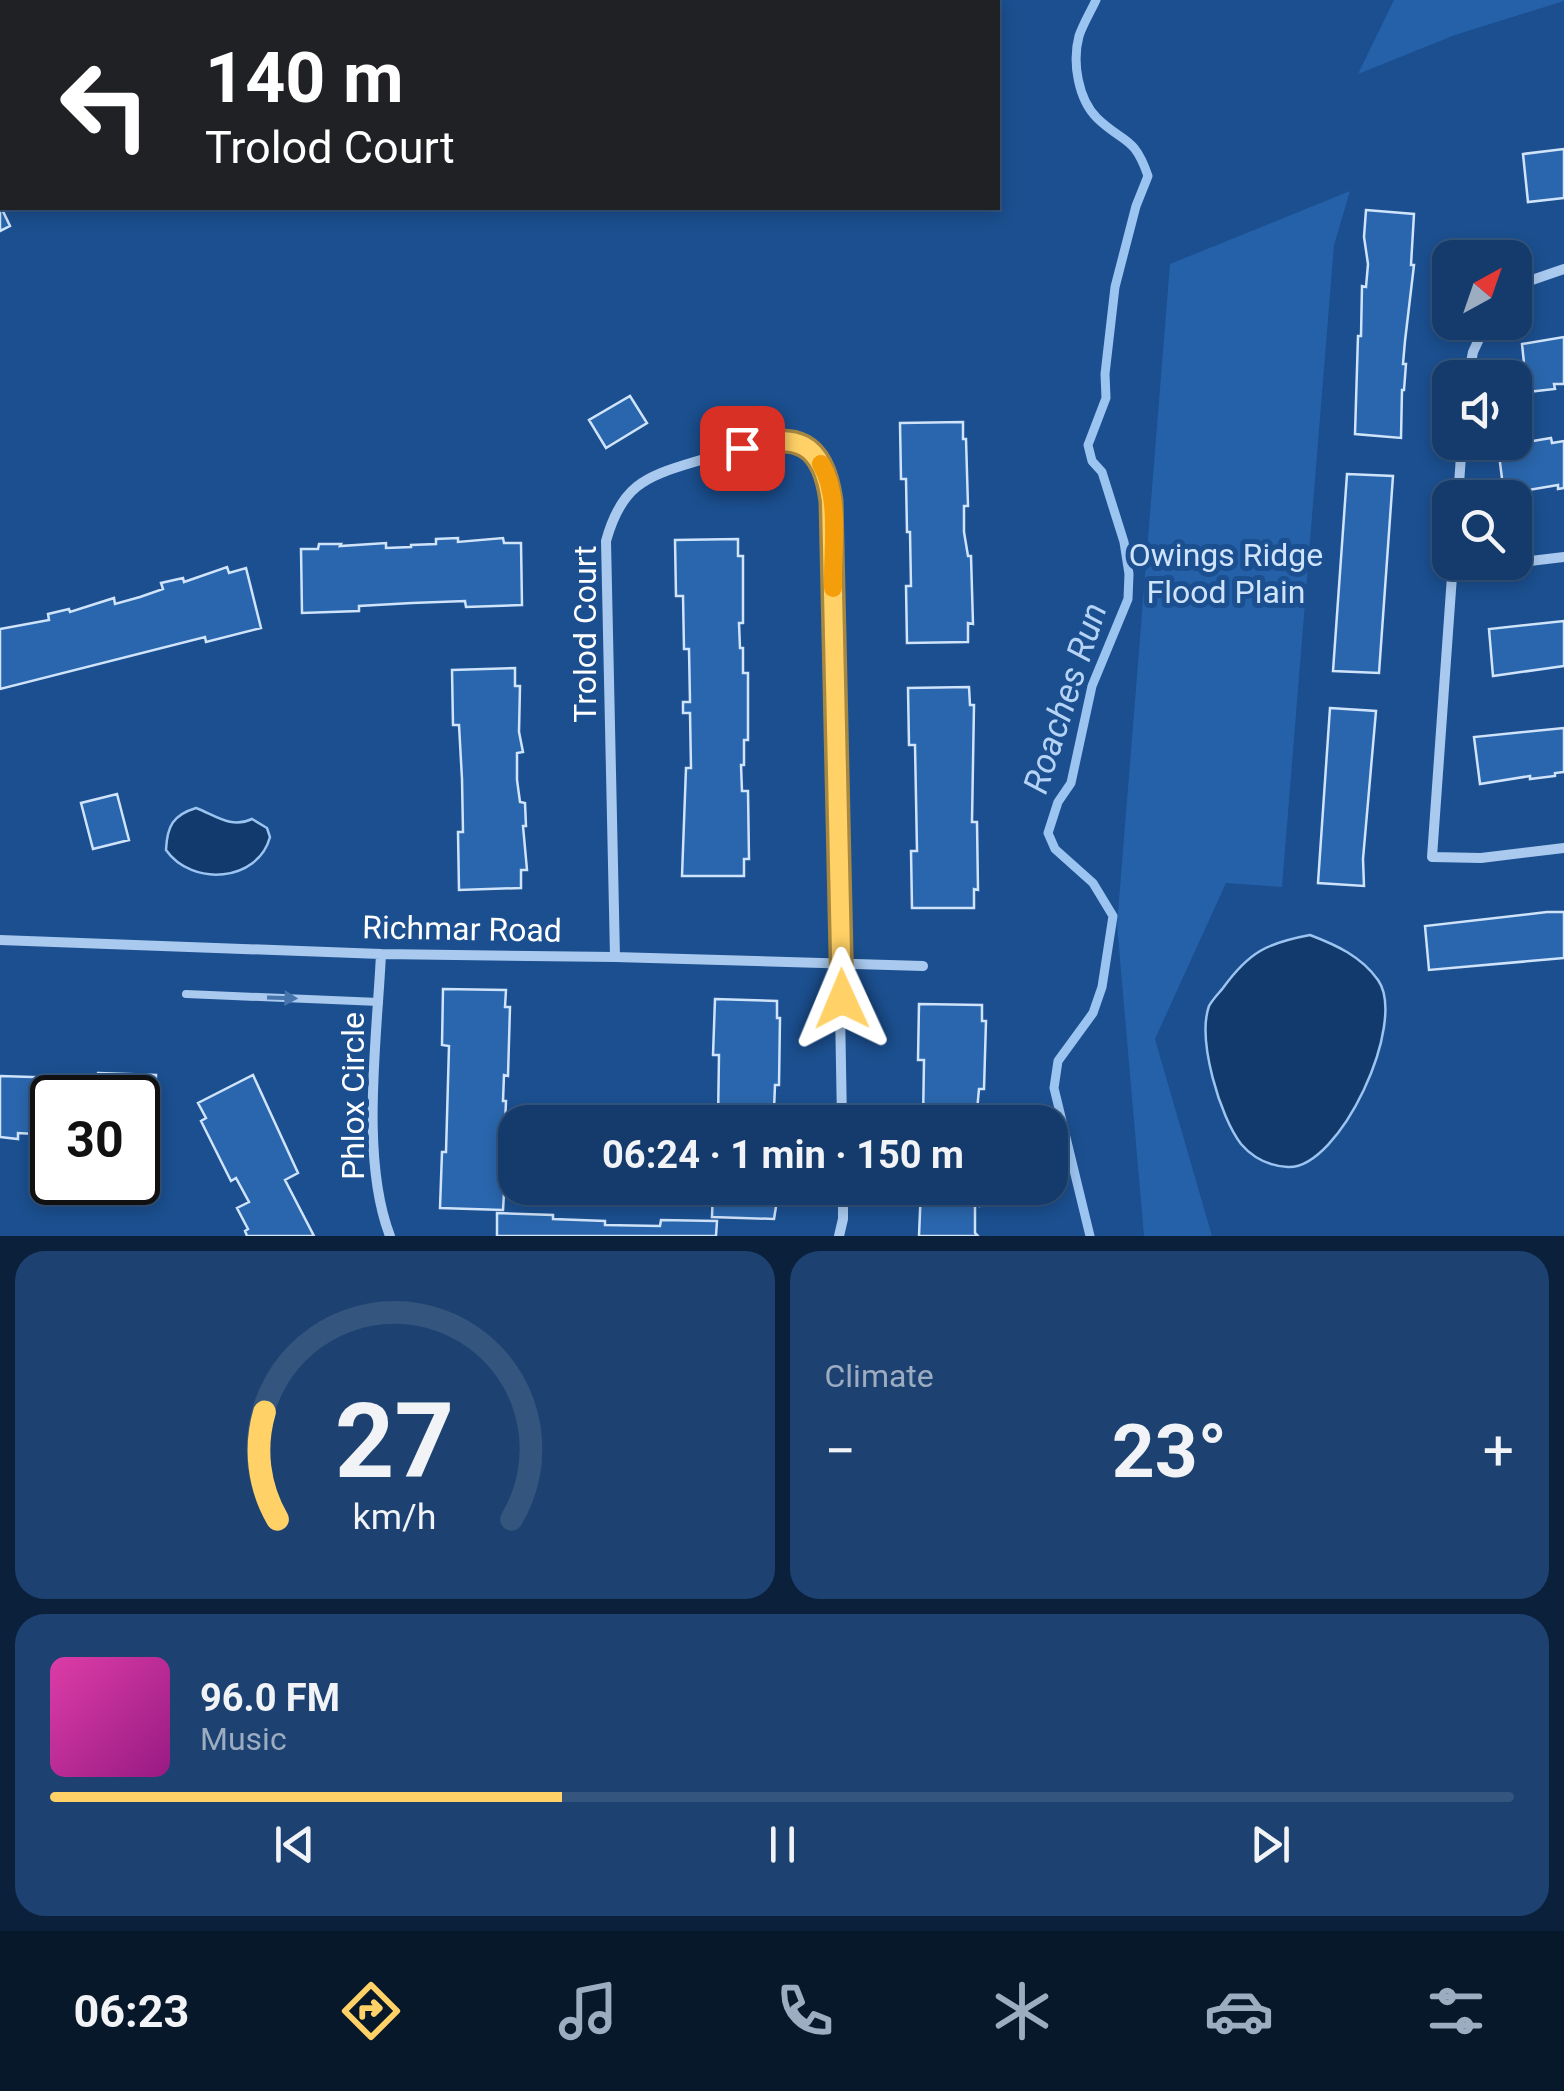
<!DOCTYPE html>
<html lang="en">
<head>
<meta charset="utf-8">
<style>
	:root { --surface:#143b6b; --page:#1d4271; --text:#f1f3f6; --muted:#9dadc1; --line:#33557e; --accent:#ffd166 }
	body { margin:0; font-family:Roboto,sans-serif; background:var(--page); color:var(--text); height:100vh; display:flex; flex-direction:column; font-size:38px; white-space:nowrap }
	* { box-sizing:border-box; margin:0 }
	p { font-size:32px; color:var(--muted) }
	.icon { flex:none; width:55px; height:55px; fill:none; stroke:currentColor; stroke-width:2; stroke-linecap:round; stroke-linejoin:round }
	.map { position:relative; height:1236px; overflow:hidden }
	.side { display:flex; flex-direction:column; gap:15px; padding:15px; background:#0b203b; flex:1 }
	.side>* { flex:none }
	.guide { position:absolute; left:0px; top:0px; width:1000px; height:210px; box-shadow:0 5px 15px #0003,0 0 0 2px var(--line); background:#202124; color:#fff; overflow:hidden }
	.needle { width:65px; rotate:40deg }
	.fabs { position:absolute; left:1432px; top:240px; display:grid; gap:20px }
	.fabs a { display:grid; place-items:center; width:100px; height:100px; border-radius:20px; background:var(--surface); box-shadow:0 5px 15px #0003,0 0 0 2px var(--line); font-size:50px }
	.speed { position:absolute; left:30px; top:1075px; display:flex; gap:20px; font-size:50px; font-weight:700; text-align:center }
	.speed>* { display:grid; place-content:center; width:130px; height:130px; border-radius:50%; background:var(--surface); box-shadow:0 5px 15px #0003,0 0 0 2px var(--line); line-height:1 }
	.speed .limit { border:5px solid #111; border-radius:15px; background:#fff; color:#111 }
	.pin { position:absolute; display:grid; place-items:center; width:85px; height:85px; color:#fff; margin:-42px; border-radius:20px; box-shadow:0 5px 15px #0006 }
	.me { position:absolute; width:110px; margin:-55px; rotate:359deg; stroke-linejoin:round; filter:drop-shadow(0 0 8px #0008) }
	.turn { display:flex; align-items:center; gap:35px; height:210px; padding:0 40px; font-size:45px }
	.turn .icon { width:130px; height:130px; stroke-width:2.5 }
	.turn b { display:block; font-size:70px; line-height:85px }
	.big { font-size:75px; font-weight:700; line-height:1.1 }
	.side .widget { flex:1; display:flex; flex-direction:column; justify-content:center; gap:15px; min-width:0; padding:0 35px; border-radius:30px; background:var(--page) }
	.side .dial { align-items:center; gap:0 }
	.dial svg { height:260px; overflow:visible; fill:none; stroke:var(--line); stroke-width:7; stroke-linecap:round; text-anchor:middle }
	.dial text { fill:var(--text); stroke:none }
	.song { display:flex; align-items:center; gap:30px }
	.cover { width:120px; height:120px; border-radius:15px; background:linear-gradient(135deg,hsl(320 70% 55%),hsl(310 70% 35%)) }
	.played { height:10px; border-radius:5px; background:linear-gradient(90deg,var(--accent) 35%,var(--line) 35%) }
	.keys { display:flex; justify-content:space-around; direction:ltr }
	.heat { display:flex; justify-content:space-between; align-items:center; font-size:55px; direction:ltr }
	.side .tiles { flex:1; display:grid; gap:15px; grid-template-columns:1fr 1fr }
	.widget:last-child { grid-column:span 2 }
	.trip { position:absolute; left:498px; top:1105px; width:570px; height:100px; border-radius:30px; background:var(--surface); box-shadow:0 5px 15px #0003,0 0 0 2px var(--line); font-weight:700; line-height:100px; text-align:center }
	.menu { display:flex; height:160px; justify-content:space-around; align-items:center; background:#08182b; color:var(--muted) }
	.menu .icon { width:70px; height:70px }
	.menu .on { color:var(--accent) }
	.menu b { font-size:45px; color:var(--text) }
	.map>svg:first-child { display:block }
	.green { fill:#2461a8 }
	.water { fill:#123a6d; stroke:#9cc4f0; stroke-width:2.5 }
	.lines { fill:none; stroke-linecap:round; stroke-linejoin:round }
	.stream { stroke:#9cc4f0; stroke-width:9 }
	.building { fill:#2a66ad; stroke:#cfe3fa; stroke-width:2.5 }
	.service { stroke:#a9c9ee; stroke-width:8 }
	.minor { stroke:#a9c9ee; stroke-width:10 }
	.oneway { fill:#4674ac }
	.route-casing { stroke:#a68842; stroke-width:25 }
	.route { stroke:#ffd166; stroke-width:18 }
	.slow { stroke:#f59e0b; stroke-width:18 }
	.labels { text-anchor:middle; stroke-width:10; stroke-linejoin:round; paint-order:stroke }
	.park-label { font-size:32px; fill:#cfe3fa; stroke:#1b4f8f }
	.street-label { font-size:32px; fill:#fff; stroke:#1b4f8f }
	.water-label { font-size:35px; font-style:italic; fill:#b5d3f5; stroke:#1b4f8f }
</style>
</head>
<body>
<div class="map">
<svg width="1564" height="1236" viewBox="0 0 1564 1236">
	<rect width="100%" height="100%" fill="#1b4f8f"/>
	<!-- green -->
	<path class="green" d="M1394 0H1564V1L1455 35 1358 74Z
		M1350 191 1334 245 1282 887 1226 883 1155 1039 1212 1236H1144L1117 925 1170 264Z"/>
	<!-- water -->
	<path class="water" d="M196 808C215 815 231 829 252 819L267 828 270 837C258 882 192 887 166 850 167 826 173 815 196 808Z
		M1310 935C1336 945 1361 956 1378 980 1408 1022 1340 1169 1288 1167 1270 1166 1253 1158 1241 1144 1220 1117 1197 1040 1209 1006 1212 1000 1219 993 1223 988 1249 952 1267 943 1310 935Z"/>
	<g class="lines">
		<!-- stream -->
		<path class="stream" d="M1090 1236 1054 1088 1058 1061 1093 1013 1102 987 1113 916 1093 883 1055 849 1048 833 1058 802 1071 783 1092 686 1128 599 1129 574 1124 542 1102 472 1092 461 1088 445 1106 398 1105 374 1115 287 1136 206 1148 176C1134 135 1124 144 1097 118 1078 99 1072 62 1079 36 1083 24 1091 11 1096 0"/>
	</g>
	<!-- building -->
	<path class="building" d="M1564 149V198L1528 202 1523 154Z
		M0 205 10 226 0 231Z
		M1366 210 1414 214 1411 265H1414L1405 341 1403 364H1406L1404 390H1402L1401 438 1355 434 1358 336H1361L1362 286 1366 287 1368 264 1364 237Z
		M1564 337V384H1554L1555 389 1527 392 1522 344Z
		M630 396 647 423 606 448 589 420Z
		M963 422V439H966L968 506H964V532L968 556H971L973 624 968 623V642L907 643 906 586H911L910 532H907L906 479H901L900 423Z
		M1551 438 1552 443 1564 441V488L1558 489V485L1504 494 1498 447Z
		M1347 474 1393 476 1379 673 1333 671Z
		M458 538V542L503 538 504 543H521L522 605 466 607 465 601 412 603 359 606V611L302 613 301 549H318L319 544H341L340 546 386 543V548L411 547V545L436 544V539Z
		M738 539V556H743V623H739L740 648H743V673H748V740H744V765H741L742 791H748L749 859H744V876H682L686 768H691L690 713H683V702H690L689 649H684L683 596H676L675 540Z
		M227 567 229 573 246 568 261 628 206 642 205 637 0 689V629L49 620 48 614 69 609 70 612 114 598 115 604 140 597 163 589 161 583 183 578 184 582Z
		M1564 621V666L1493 676 1489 629Z
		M515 668V686H520L519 732 523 752 517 753V780L520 802 525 803 526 826H523L527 870H521V888L459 890 458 832H463L462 779 459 725H453L452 670Z
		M969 687 970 705H974L972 822H977L978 890 974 889V908H912L911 851H917L915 745H909L908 688Z
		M1330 708 1376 711 1363 859 1364 886 1318 883Z
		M1564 728V772L1555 773V776L1530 779V776L1480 784 1474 737Z
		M117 794 129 840 93 849 81 803Z
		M1547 912H1564V958L1429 970 1425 926Z
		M443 989 506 990 505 1007H510L508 1076 504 1075 503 1101H506L505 1125H510L508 1193H504L503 1210 440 1208 442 1152H446L449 1046 442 1045Z
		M715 999 777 1001V1018H780L779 1085H775L774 1110 777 1111V1122H718L719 1055H713Z
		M919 1004 982 1005V1021H986L984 1089H979L976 1122H923L924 1060H918Z
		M98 1073 156 1075 154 1137 138 1136V1098H52V1135L18 1133V1139L0 1137V1076L97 1079Z
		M253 1075 298 1173 285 1180 314 1236H247L245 1231 248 1229 237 1208 249 1202 236 1178 231 1181 201 1121 206 1118 198 1103Z
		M713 1188H779L774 1219 712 1217Z
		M921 1188H980L979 1206 975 1205V1233L978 1236H919Z
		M497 1213 553 1215V1219L605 1221V1225L660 1226 661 1220 717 1221 716 1236H497Z"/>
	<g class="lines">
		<!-- service -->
		<path class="service" d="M186 994 379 1002"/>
		<!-- minor -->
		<path class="minor" d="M1515 293 1532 280 1564 269
			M1468 378 1473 352 1487 322
			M1458 498 1462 442
			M1453 562 1432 857 1481 858 1564 848
			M1453 570 1564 557
			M0 940 381 954 615 957 923 966
			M381 954C377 1039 360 1158 390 1236
			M615 957 606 541C621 487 643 477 694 462 720 454 746 447 771 439 813 440 826 463 831 501L842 1122
			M839 1236 843 1219V1188"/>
	</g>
	<!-- one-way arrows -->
	<defs><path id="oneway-solid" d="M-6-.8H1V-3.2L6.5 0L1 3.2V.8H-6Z" transform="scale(2.5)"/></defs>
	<use class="oneway" href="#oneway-solid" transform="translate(282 998) rotate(2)"/>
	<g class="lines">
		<defs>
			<path id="route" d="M742 448C796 432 823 441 831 501L842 999"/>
		</defs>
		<!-- route casing -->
		<use href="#route" class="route-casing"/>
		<!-- route -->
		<use href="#route" class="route"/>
		<!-- slow -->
		<path class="slow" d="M821 464C841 497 832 550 833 588"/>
	</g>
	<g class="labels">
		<!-- park labels -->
		<g class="park-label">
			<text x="1226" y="566">Owings Ridge<tspan x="1226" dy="37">Flood Plain</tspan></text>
		</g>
		<!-- street labels -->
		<g class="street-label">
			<text transform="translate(585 634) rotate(-90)" y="11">Trolod Court</text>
			<text transform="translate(462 929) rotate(1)" y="11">Richmar Road</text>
			<text transform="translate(353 1096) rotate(-90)" y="11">Phlox Circle</text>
		</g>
		<!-- water labels -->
		<g class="water-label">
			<text transform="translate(1065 698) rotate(-72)" y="12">Roaches Run</text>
		</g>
	</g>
</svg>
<div class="fabs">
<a><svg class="needle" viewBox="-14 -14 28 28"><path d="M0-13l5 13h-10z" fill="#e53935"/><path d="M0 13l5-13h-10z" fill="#9dadc1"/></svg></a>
<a><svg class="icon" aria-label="sound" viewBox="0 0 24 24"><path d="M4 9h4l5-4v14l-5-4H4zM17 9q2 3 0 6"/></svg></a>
<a><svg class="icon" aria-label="search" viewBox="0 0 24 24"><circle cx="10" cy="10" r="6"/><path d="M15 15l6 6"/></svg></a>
</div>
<div class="speed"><div class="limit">30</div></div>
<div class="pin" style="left:742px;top:448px;background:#d93025"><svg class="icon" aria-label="arrive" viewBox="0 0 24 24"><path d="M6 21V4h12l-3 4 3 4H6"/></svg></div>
<svg class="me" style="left:842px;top:999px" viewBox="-20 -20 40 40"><path d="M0-17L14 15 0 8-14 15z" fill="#ffd166" stroke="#fff" stroke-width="4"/></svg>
<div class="trip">06:24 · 1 min · 150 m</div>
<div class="guide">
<div class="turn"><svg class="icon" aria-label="left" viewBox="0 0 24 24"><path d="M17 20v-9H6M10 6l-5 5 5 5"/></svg><div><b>140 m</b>Trolod Court</div></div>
</div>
</div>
<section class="side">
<div class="tiles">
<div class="widget dial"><svg viewBox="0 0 100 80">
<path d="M14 69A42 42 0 1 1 86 69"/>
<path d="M14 69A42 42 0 0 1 10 36" stroke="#ffd166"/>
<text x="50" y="56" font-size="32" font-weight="700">27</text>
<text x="50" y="72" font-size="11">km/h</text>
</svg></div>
<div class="widget"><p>Climate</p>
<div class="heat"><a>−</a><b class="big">23°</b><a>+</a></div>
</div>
<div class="widget">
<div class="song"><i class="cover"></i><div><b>96.0 FM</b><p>Music</p></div></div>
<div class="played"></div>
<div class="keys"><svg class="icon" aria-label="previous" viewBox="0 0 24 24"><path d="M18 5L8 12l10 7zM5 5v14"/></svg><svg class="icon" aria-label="pause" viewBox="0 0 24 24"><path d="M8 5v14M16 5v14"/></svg><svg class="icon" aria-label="next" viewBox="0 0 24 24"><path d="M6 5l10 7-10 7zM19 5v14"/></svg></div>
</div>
</div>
</section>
<nav class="menu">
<b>06:23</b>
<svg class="icon on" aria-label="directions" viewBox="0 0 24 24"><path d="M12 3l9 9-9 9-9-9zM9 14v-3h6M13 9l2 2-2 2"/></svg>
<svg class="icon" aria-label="music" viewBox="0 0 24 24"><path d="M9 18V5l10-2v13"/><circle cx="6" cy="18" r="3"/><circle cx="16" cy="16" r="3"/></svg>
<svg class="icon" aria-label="phone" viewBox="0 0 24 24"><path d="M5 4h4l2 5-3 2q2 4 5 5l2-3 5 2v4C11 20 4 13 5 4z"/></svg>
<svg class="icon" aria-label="climate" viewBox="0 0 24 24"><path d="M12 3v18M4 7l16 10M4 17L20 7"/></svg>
<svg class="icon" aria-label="car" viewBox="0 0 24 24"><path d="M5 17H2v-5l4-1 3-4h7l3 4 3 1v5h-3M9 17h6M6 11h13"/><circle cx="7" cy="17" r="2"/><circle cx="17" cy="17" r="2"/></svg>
<svg class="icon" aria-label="filters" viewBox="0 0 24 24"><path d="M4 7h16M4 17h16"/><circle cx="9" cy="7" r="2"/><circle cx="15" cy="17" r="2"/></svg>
</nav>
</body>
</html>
